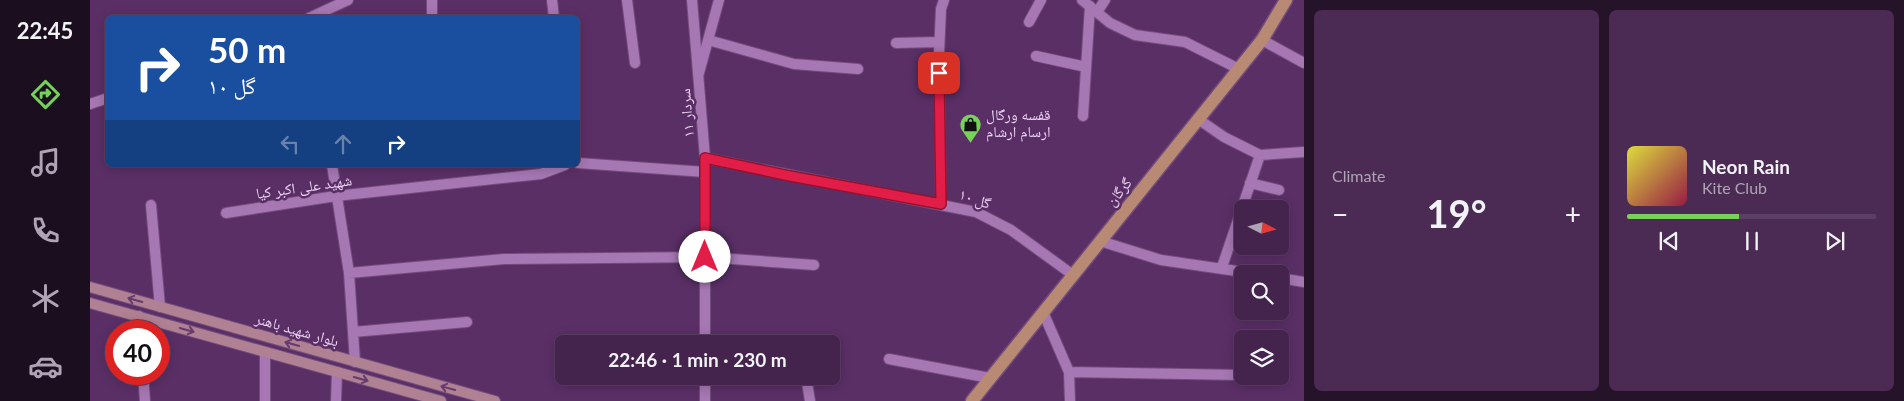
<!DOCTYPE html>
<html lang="en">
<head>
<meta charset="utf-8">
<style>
	:root { --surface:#44234c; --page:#4b2b53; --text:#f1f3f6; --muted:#afa4b5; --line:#5c4064; --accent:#77d259 }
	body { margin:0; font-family:Lato,"Noto Naskh Arabic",sans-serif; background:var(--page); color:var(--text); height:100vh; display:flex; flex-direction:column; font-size:19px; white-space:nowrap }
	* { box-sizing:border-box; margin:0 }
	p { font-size:16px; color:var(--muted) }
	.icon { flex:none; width:28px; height:28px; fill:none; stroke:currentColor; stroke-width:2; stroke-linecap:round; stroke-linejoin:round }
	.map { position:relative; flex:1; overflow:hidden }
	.panel { display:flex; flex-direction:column; gap:10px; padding:10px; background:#25132a; width:600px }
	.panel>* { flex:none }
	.hud { position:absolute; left:15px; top:15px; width:475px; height:152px; border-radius:8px; box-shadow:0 2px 12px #0003,0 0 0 1px var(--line); background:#1a4fa0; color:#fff; overflow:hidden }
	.needle { width:32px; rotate:96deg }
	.tools { position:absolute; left:1144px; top:200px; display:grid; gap:10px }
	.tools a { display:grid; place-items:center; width:55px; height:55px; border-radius:8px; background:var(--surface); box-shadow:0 2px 12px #0003,0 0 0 1px var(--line); font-size:25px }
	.speed { position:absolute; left:15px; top:320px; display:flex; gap:10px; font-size:25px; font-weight:700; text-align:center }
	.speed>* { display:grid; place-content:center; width:65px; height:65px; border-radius:50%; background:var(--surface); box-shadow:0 2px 12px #0003,0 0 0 1px var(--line); line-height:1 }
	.speed .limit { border:8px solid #d22; background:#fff; color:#111 }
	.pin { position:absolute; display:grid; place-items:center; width:42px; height:42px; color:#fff; margin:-21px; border-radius:10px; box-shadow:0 2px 8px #0006 }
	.me { position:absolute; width:55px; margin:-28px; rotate:0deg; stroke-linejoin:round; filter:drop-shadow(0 0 4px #0008) }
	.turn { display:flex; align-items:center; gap:18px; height:105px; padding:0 20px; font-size:22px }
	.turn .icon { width:65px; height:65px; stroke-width:2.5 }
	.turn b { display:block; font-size:35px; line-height:42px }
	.lanes { display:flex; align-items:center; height:48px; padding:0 20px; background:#0003; justify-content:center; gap:25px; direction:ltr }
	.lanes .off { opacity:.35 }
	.big { font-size:38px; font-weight:700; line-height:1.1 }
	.panel .tile { flex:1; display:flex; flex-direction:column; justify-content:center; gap:8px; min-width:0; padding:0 18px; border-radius:8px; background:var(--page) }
	.song { display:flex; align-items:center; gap:15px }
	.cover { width:60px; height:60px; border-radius:8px; background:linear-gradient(135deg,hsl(60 70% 55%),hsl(340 70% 35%)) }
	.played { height:5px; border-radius:2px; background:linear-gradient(90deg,var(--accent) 45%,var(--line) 45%) }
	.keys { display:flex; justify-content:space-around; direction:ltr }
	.heat { display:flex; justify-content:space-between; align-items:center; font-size:28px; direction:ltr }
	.panel .tiles { flex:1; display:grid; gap:10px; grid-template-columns:repeat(2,1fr) }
	.trip { position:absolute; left:465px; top:335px; width:285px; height:50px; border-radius:8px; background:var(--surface); box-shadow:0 2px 12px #0003,0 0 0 1px var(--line); font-weight:700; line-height:50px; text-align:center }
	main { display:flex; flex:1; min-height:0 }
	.tab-bar { display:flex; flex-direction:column; width:90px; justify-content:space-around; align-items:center; background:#1b0e1e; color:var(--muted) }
	.tab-bar .icon { width:35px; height:35px }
	.tab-bar .selected { color:var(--accent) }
	.tab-bar b { font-size:22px; color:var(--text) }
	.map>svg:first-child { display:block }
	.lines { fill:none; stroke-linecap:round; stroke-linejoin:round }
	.minor-casing { stroke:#724d7c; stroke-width:12 }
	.tertiary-casing { stroke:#724d7c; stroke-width:12 }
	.secondary-casing { stroke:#724d7c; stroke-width:12 }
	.primary-casing { stroke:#724d7c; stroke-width:15 }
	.minor { stroke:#a677b3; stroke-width:10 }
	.tertiary { stroke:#a677b3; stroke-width:10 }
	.secondary { stroke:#b08193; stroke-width:10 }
	.primary { stroke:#b98a73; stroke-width:12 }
	.oneway { stroke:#673b6d }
	.route-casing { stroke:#92132f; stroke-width:12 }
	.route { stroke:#e11d48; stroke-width:9 }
	.labels { text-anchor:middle; stroke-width:5; stroke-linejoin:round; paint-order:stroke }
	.street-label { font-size:15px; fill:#ecd3f3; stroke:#5a2f66 }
	.poi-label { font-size:15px; fill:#ecd3f3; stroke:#5a2f66; text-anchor:start }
</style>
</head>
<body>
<main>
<nav class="tab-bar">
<b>22:45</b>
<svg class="icon selected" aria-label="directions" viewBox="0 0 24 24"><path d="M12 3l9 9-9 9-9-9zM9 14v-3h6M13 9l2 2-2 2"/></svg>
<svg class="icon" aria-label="music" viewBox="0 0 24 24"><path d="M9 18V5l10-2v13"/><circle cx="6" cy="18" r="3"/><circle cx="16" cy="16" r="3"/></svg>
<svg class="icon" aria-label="phone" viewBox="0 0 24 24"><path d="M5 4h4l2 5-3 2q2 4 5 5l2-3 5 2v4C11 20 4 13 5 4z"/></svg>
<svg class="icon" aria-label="climate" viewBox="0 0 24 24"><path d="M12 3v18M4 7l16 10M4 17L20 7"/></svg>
<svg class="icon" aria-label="car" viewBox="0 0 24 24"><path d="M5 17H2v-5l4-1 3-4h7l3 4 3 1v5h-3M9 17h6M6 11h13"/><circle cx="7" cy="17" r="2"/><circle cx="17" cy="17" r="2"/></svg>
</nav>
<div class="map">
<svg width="1214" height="401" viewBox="0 0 1214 401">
	<rect width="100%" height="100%" fill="#5a2f66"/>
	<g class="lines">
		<defs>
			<path id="minor" d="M342 0V18
				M462 0 464 18
				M537 0 545 63
				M992 0 1020 23 1045 35 1095 42 1149 69
				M1007 12 1015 0
				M219 18 258 0
				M939 22 951 0
				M618 40 704 64 768 69
				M1172 40 1214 63
				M806 43 849 42
				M946 56 996 67
				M609 73 629 0
				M0 104 18 98
				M993 116 1000 6
				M1108 119 1134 137 1170 155
				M1170 155 1214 152
				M615 158 886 212 921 230 983 275
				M488 163 615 172
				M242 165 259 273 265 362
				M1160 183 1189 190
				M851 204 849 54 851 9 854 0
				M61 205 70 307
				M136 213 246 196 451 174 475 165
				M1010 241 1071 260 1167 274
				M1132 267 1170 155
				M259 273 414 259 615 257 724 265
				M1190 278 1214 282
				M953 312 979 372 980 401
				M49 316 50 331
				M263 332 377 322
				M175 352V401
				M799 359 900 378
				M979 372 1152 375
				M53 374 55 401
				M716 376 720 401
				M246 401 247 372"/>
			<path id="tertiary" d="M602 0 615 158V344
				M615 401V376"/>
			<path id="secondary" d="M0 287 405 401
				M0 303 351 401"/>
			<path id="primary" d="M882 401 1172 40 1196 0"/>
		</defs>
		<!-- minor casing -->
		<use href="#minor" class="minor-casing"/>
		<!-- tertiary casing -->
		<use href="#tertiary" class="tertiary-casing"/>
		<!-- secondary casing -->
		<use href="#secondary" class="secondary-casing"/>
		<!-- primary casing -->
		<use href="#primary" class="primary-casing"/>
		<!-- minor -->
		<use href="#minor" class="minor"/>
		<!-- tertiary -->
		<use href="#tertiary" class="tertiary"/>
		<!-- secondary -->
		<use href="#secondary" class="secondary"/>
		<!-- primary -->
		<use href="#primary" class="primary"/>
	</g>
	<!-- one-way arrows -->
	<defs><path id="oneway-shaft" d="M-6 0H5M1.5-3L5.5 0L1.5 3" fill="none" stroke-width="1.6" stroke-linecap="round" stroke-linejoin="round" transform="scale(1.25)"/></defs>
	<g class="oneway">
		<use href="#oneway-shaft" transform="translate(45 300) rotate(-164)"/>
		<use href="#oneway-shaft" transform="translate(97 330) rotate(16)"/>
		<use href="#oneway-shaft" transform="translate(202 344) rotate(-164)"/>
		<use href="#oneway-shaft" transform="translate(271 379) rotate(16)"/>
		<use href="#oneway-shaft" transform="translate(358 388) rotate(-165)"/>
	</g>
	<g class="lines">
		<defs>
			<path id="route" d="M615 257V158L700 176 851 204 849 73"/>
		</defs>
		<!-- route casing -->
		<use href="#route" class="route-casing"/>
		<!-- route -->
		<use href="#route" class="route"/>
	</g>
	<!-- icons -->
	<defs>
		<symbol id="shop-pin" viewBox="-11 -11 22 30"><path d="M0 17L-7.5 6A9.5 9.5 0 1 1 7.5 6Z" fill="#77d259" stroke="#5a2f66"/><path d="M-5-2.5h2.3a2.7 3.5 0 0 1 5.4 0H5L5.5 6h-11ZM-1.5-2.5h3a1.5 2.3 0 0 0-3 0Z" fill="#111"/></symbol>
	</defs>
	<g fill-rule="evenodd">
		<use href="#shop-pin" x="868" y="112" width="25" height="34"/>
	</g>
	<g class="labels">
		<!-- street labels -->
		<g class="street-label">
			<text transform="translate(597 113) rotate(-95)" y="5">سردار ۱۱</text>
			<text transform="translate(214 187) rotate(-8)" y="5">شهید علی اکبر کیا</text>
			<text transform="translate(1029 192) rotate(-51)" y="5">گرگان</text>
			<text transform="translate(885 199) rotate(19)" y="5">گل ۱۰</text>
			<text transform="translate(207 330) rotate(16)" y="5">بلوار شهید باهنر</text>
		</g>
		<!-- poi labels -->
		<g class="poi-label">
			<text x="896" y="120">قفسه ورگال<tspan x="896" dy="17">ارسام ارشام</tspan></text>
		</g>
	</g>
</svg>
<div class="tools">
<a><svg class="needle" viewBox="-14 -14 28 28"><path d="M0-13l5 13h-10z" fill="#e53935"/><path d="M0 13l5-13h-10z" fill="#afa4b5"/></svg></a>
<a><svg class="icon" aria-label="search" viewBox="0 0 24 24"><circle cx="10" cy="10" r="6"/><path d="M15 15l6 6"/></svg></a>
<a><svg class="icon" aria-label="layers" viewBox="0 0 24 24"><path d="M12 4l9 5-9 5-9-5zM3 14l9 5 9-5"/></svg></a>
</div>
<div class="speed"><div class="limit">40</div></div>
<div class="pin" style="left:849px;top:73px;background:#d93025"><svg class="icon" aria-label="arrive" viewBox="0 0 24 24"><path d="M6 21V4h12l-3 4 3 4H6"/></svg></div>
<svg class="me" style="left:615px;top:257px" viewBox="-20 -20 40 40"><circle r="19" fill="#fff"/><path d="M0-13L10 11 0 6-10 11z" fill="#e11d48"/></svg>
<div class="trip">22:46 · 1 min · 230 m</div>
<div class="hud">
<div class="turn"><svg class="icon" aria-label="right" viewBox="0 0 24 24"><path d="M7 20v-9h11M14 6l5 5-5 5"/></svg><div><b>50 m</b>گل ۱۰</div></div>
<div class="lanes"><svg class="icon off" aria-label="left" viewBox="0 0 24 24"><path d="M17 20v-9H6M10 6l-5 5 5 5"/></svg><svg class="icon off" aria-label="ahead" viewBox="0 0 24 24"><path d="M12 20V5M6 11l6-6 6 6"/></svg><svg class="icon" aria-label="right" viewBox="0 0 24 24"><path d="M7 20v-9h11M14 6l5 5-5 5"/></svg></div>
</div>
</div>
<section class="panel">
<div class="tiles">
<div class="tile"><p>Climate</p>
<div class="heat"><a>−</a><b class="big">19°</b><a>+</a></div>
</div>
<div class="tile">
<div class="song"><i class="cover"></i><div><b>Neon Rain</b><p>Kite Club</p></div></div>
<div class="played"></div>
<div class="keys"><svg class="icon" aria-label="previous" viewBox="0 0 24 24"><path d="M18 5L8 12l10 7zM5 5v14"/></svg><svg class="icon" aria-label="pause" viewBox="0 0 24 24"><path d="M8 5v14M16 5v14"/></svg><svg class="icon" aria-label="next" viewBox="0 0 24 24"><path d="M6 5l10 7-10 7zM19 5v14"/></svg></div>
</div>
</div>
</section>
</main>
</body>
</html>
